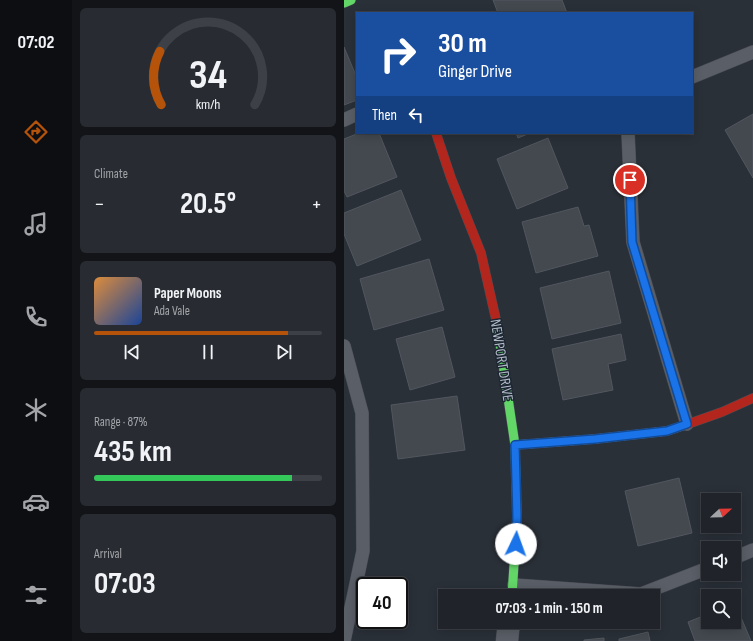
<!DOCTYPE html>
<html lang="en">
<head>
<meta charset="utf-8">
<style>
	:root { --surface:#20242a; --page:#282c32; --text:#f1f3f6; --muted:#a2a4a8; --line:#3d4147; --accent:#b45309 }
	body { margin:0; font-family:"Sofia Sans Condensed",sans-serif; background:var(--page); color:var(--text); height:100vh; display:flex; flex-direction:column; font-size:15px; white-space:nowrap }
	* { box-sizing:border-box; margin:0 }
	p { font-size:13px; color:var(--muted) }
	.icon { flex:none; width:22px; height:22px; fill:none; stroke:currentColor; stroke-width:2; stroke-linecap:round; stroke-linejoin:round }
	.map { position:relative; flex:1; overflow:hidden }
	.sheet { display:flex; flex-direction:column; gap:8px; padding:8px; background:#121417; width:272px }
	.sheet>* { flex:none }
	.top-card { position:absolute; left:12px; top:12px; width:337px; height:122px; border-radius:0px; box-shadow:0 2px 10px #0003,0 0 0 1px var(--line); background:#1a4fa0; color:#fff; overflow:hidden }
	.needle { width:26px; rotate:68deg }
	.tools { position:absolute; left:357px; top:493px; display:grid; gap:8px }
	.tools a { display:grid; place-items:center; width:40px; height:40px; border-radius:0px; background:var(--surface); box-shadow:0 2px 10px #0003,0 0 0 1px var(--line); font-size:20px }
	.speed { position:absolute; left:12px; top:577px; display:flex; gap:8px; font-size:20px; font-weight:700; text-align:center }
	.speed>* { display:grid; place-content:center; width:52px; height:52px; border-radius:50%; background:var(--surface); box-shadow:0 2px 10px #0003,0 0 0 1px var(--line); line-height:1 }
	.speed .limit { border:2px solid #111; border-radius:6px; background:#fff; color:#111 }
	.pin { position:absolute; display:grid; place-items:center; width:34px; height:34px; color:#fff; margin:-17px; border:2px solid #fff; border-radius:50%; box-shadow:0 1px 4px #0007 }
	.me { position:absolute; width:44px; margin:-22px; rotate:3deg; stroke-linejoin:round; filter:drop-shadow(0 0 3px #0008) }
	.turn { display:flex; align-items:center; gap:14px; height:84px; padding:0 16px; font-size:18px }
	.turn .icon { width:52px; height:52px; stroke-width:2.5 }
	.turn b { display:block; font-size:28px; line-height:34px }
	.then { display:flex; align-items:center; height:38px; padding:0 16px; background:#0003; gap:8px; font-size:15px }
	.big { font-size:30px; font-weight:700; line-height:1.1 }
	.sheet .widget { flex:1; display:flex; flex-direction:column; justify-content:center; gap:6px; min-width:0; padding:0 14px; border-radius:6px; background:var(--page) }
	.sheet .dial { align-items:center; gap:0 }
	.dial svg { height:104px; overflow:visible; fill:none; stroke:var(--line); stroke-width:7; stroke-linecap:round; text-anchor:middle }
	.dial text { fill:var(--text); stroke:none }
	.song { display:flex; align-items:center; gap:12px }
	.cover { width:48px; height:48px; border-radius:6px; background:linear-gradient(135deg,hsl(30 70% 55%),hsl(220 70% 35%)) }
	.played { height:4px; border-radius:2px; background:linear-gradient(90deg,var(--accent) 85%,var(--line) 85%) }
	.keys { display:flex; justify-content:space-around; direction:ltr }
	.heat { display:flex; justify-content:space-between; align-items:center; font-size:22px; direction:ltr }
	.charge { height:6px; border-radius:3px; background:linear-gradient(90deg,#34c759 87%,var(--line) 0) }
	.trip { position:absolute; left:94px; top:589px; width:222px; height:40px; border-radius:0px; background:var(--surface); box-shadow:0 2px 10px #0003,0 0 0 1px var(--line); font-weight:700; line-height:40px; text-align:center }
	main { display:flex; flex:1; min-height:0 }
	.tab-bar { display:flex; flex-direction:column; width:72px; justify-content:space-around; align-items:center; background:#0d0e11; color:var(--muted) }
	.tab-bar .icon { width:28px; height:28px }
	.tab-bar .on { color:var(--accent) }
	.tab-bar b { font-size:18px; color:var(--text) }
	.map>svg:first-child { display:block }
	.building { fill:#444950; stroke:#52575f }
	.lines { fill:none; stroke-linecap:round; stroke-linejoin:round }
	.lane-casing { stroke:#484c53; stroke-width:14 }
	.street-casing { stroke:#484c53; stroke-width:23 }
	.fast-casing { stroke:#484c53; stroke-width:10 }
	.slow-casing { stroke:#484c53; stroke-width:10 }
	.jam-casing { stroke:#484c53; stroke-width:10 }
	.lane { stroke:#5a5e66; stroke-width:13 }
	.street { stroke:#5a5e66; stroke-width:22 }
	.fast { stroke:#63d668; stroke-width:9 }
	.slow { stroke:#ff974d; stroke-width:9 }
	.jam { stroke:#b3261e; stroke-width:9 }
	.route-casing { stroke:#114b97; stroke-width:10 }
	.route { stroke:#1a73e8; stroke-width:7 }
	.labels { text-anchor:middle; stroke-width:3; stroke-linejoin:round; paint-order:stroke }
	.street-label { font-size:15px; fill:#b4bcc9; stroke:#1d2633 }
</style>
</head>
<body>
<main>
<nav class="tab-bar">
<b>07:02</b>
<svg class="icon on" aria-label="directions" viewBox="0 0 24 24"><path d="M12 3l9 9-9 9-9-9zM9 14v-3h6M13 9l2 2-2 2"/></svg>
<svg class="icon" aria-label="music" viewBox="0 0 24 24"><path d="M9 18V5l10-2v13"/><circle cx="6" cy="18" r="3"/><circle cx="16" cy="16" r="3"/></svg>
<svg class="icon" aria-label="phone" viewBox="0 0 24 24"><path d="M5 4h4l2 5-3 2q2 4 5 5l2-3 5 2v4C11 20 4 13 5 4z"/></svg>
<svg class="icon" aria-label="climate" viewBox="0 0 24 24"><path d="M12 3v18M4 7l16 10M4 17L20 7"/></svg>
<svg class="icon" aria-label="car" viewBox="0 0 24 24"><path d="M5 17H2v-5l4-1 3-4h7l3 4 3 1v5h-3M9 17h6M6 11h13"/><circle cx="7" cy="17" r="2"/><circle cx="17" cy="17" r="2"/></svg>
<svg class="icon" aria-label="filters" viewBox="0 0 24 24"><path d="M4 7h16M4 17h16"/><circle cx="9" cy="7" r="2"/><circle cx="15" cy="17" r="2"/></svg>
</nav>
<section class="sheet">
<div class="widget dial"><svg viewBox="0 0 100 80">
<path d="M14 69A42 42 0 1 1 86 69"/>
<path d="M14 69A42 42 0 0 1 13 28" stroke="#b45309"/>
<text x="50" y="56" font-size="32" font-weight="700">34</text>
<text x="50" y="72" font-size="11">km/h</text>
</svg></div>
<div class="widget"><p>Climate</p>
<div class="heat"><a>−</a><b class="big">20.5°</b><a>+</a></div>
</div>
<div class="widget">
<div class="song"><i class="cover"></i><div><b>Paper Moons</b><p>Ada Vale</p></div></div>
<div class="played"></div>
<div class="keys"><svg class="icon" aria-label="previous" viewBox="0 0 24 24"><path d="M18 5L8 12l10 7zM5 5v14"/></svg><svg class="icon" aria-label="pause" viewBox="0 0 24 24"><path d="M8 5v14M16 5v14"/></svg><svg class="icon" aria-label="next" viewBox="0 0 24 24"><path d="M6 5l10 7-10 7zM19 5v14"/></svg></div>
</div>
<div class="widget"><p>Range · 87%</p><b class="big">435 km</b><div class="charge"></div></div>
<div class="widget"><p>Arrival</p><b class="big">07:03</b></div>
</section>
<div class="map">
<svg width="409" height="641" viewBox="0 0 409 641">
	<rect width="100%" height="100%" fill="#2a3038"/>
	<!-- building -->
	<path class="building" d="M149 0H218L223 13H154Z
		M0 47 13 78V100L0 105Z
		M409 114V178L381 130Z
		M15 133H35L53 177 3 197 0 191V139Z
		M172 133H186L174 138Z
		M204 138 224 188 173 209 153 159Z
		M57 190 77 240 13 266 0 234V213Z
		M234 207 240 226 245 225 254 256 192 273 178 222Z
		M85 259 100 310 30 330 16 279Z
		M265 271 277 323 208 339 196 288Z
		M98 327 111 377 66 390 52 339Z
		M277 334 282 360 264 364 269 390 219 400 208 349Z
		M113 396 121 450 54 459 47 405Z
		M335 478 348 533 294 546 281 491Z
		M390 603H391L407 641H351L344 622 364 614V622H390Z
		M304 632 306 641H275V639Z
		M260 638V641H240V640Z"/>
	<g class="lines">
		<defs>
			<path id="lane" d="M348 77 409 52
				M0 120 13 114
				M284 133 289 242 343 424
				M0 346 18 413 19 551 0 641
				M390 558 409 550
				M170 585 297 594 364 568"/>
			<path id="street" d="M163 641 165 622"/>
			<path id="fast" d="M0 3 7 0
				M153 324 171 445 173 517 168 596"/>
			<path id="slow" d="M171 445 251 439 323 431 344 424"/>
			<path id="jam" d="M92 133 107 178 137 253 153 324
				M344 424 378 412 409 398"/>
		</defs>
		<!-- lane casing -->
		<use href="#lane" class="lane-casing"/>
		<!-- street casing -->
		<use href="#street" class="street-casing"/>
		<!-- fast casing -->
		<use href="#fast" class="fast-casing"/>
		<!-- slow casing -->
		<use href="#slow" class="slow-casing"/>
		<!-- jam casing -->
		<use href="#jam" class="jam-casing"/>
		<!-- lane -->
		<use href="#lane" class="lane"/>
		<!-- street -->
		<use href="#street" class="street"/>
		<!-- fast -->
		<use href="#fast" class="fast"/>
		<!-- slow -->
		<use href="#slow" class="slow"/>
		<!-- jam -->
		<use href="#jam" class="jam"/>
	</g>
	<g class="lines">
		<defs>
			<path id="route" d="M172 544 173 517 171 445 251 439 323 431 343 424 288 242 286 180"/>
		</defs>
		<!-- route casing -->
		<use href="#route" class="route-casing"/>
		<!-- route -->
		<use href="#route" class="route"/>
	</g>
	<g class="labels">
		<!-- street labels -->
		<g class="street-label">
			<text transform="translate(158 360) rotate(81)" y="5">NEWPORT DRIVE</text>
		</g>
	</g>
</svg>
<div class="tools">
<a><svg class="needle" viewBox="-14 -14 28 28"><path d="M0-13l5 13h-10z" fill="#e53935"/><path d="M0 13l5-13h-10z" fill="#a2a4a8"/></svg></a>
<a><svg class="icon" aria-label="sound" viewBox="0 0 24 24"><path d="M4 9h4l5-4v14l-5-4H4zM17 9q2 3 0 6"/></svg></a>
<a><svg class="icon" aria-label="search" viewBox="0 0 24 24"><circle cx="10" cy="10" r="6"/><path d="M15 15l6 6"/></svg></a>
</div>
<div class="speed"><div class="limit">40</div></div>
<div class="pin" style="left:286px;top:180px;background:#d93025"><svg class="icon" aria-label="arrive" viewBox="0 0 24 24"><path d="M6 21V4h12l-3 4 3 4H6"/></svg></div>
<svg class="me" style="left:172px;top:544px" viewBox="-20 -20 40 40"><circle r="19" fill="#fff"/><path d="M0-13L10 11 0 6-10 11z" fill="#1a73e8"/></svg>
<div class="trip">07:03 · 1 min · 150 m</div>
<div class="top-card">
<div class="turn"><svg class="icon" aria-label="right" viewBox="0 0 24 24"><path d="M7 20v-9h11M14 6l5 5-5 5"/></svg><div><b>30 m</b>Ginger Drive</div></div>
<div class="then">Then<svg class="icon" aria-label="left" viewBox="0 0 24 24"><path d="M17 20v-9H6M10 6l-5 5 5 5"/></svg></div>
</div>
</div>
</main>
</body>
</html>
